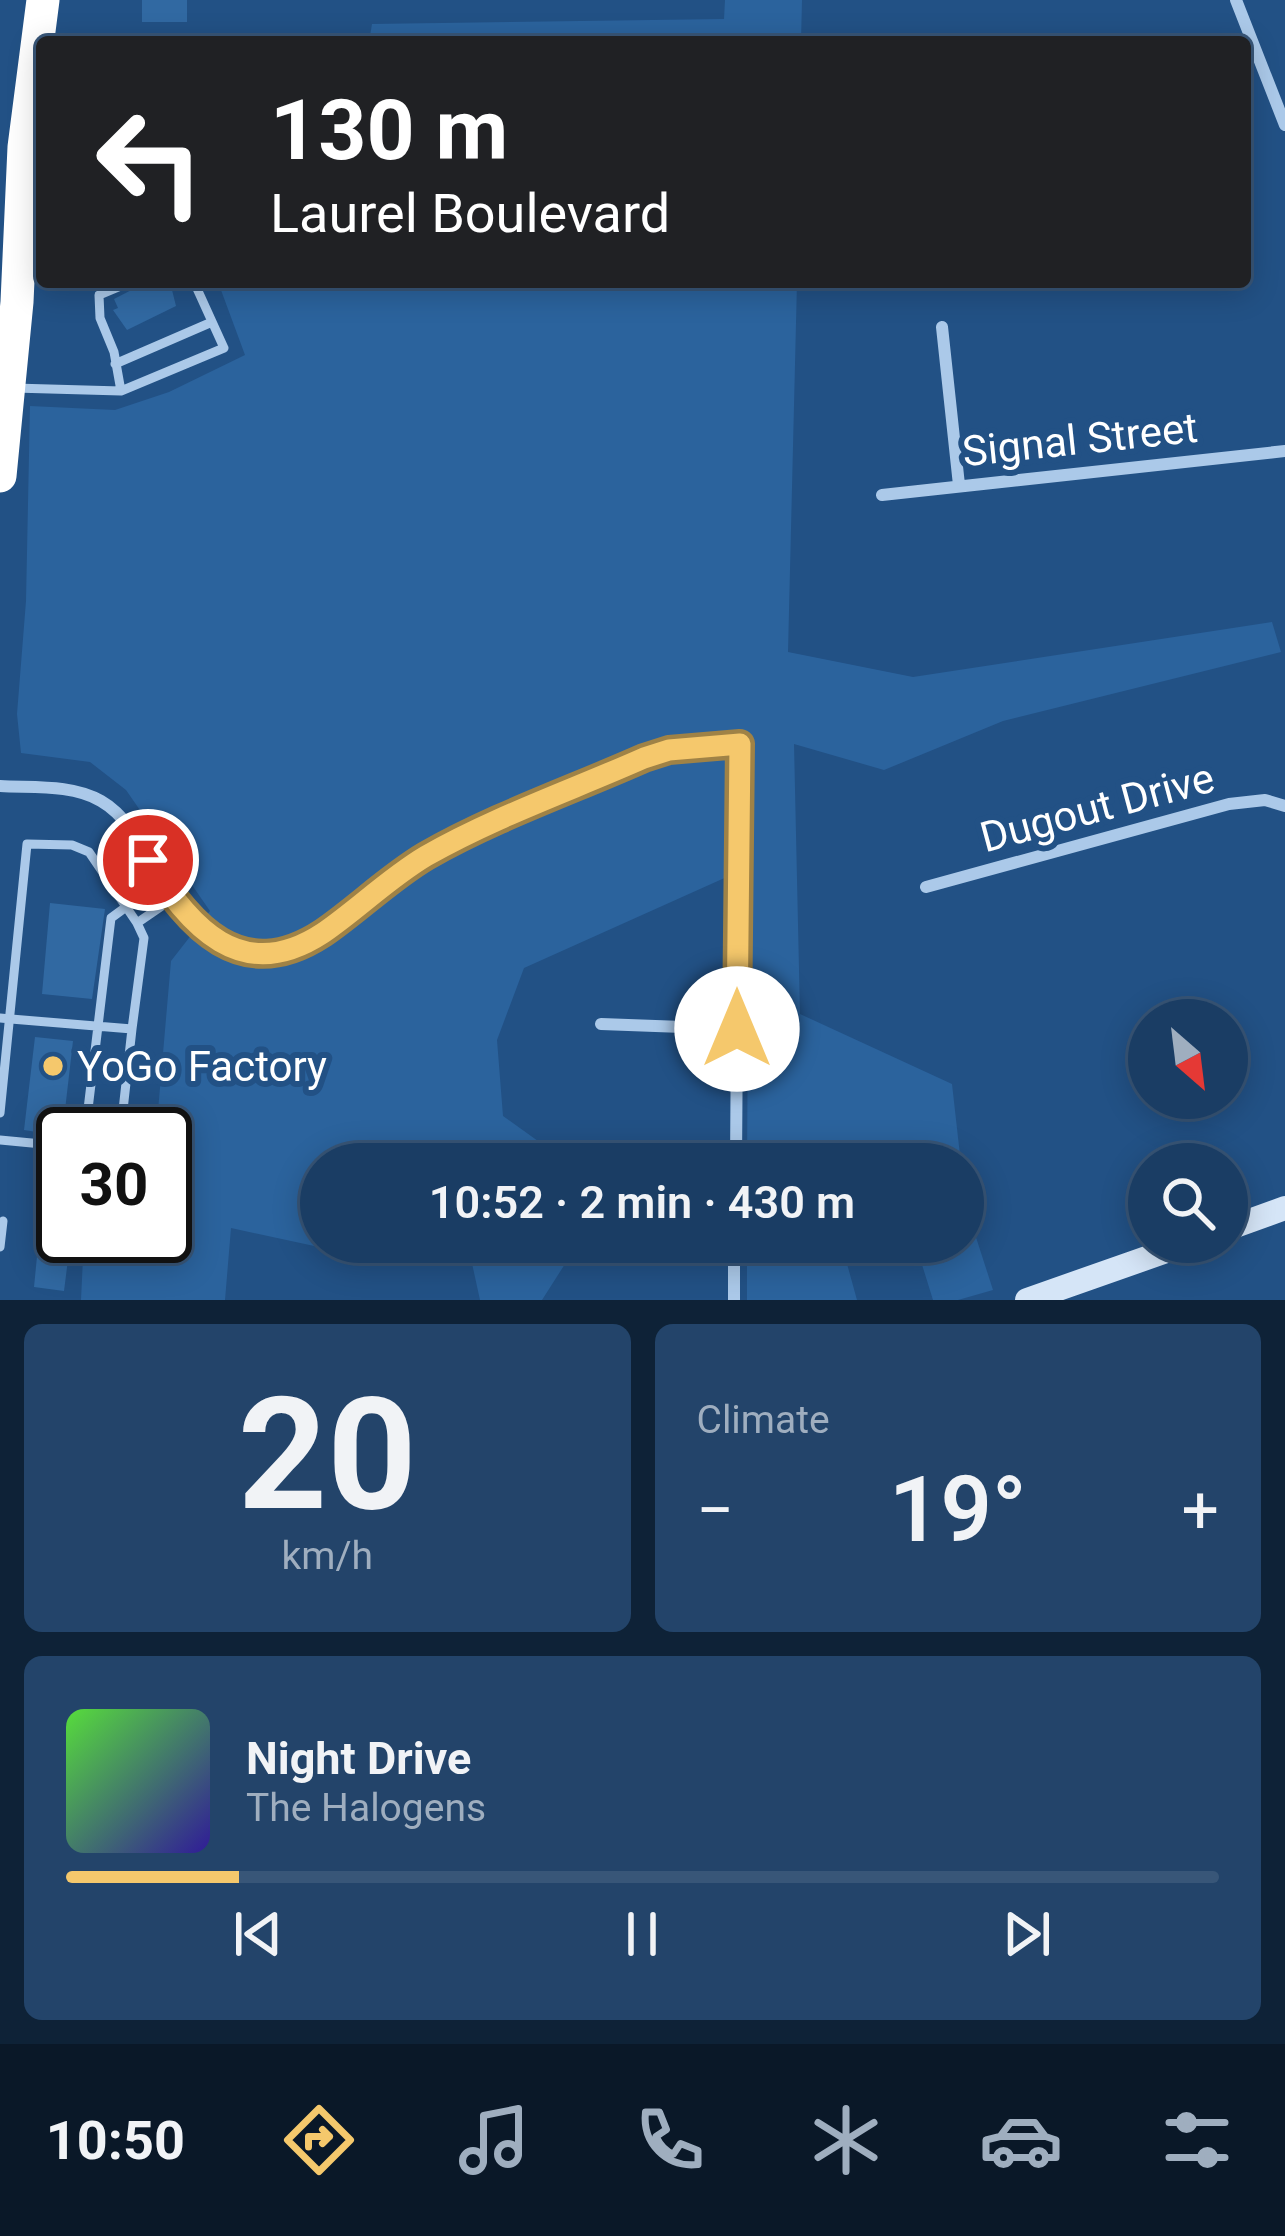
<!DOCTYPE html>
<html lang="en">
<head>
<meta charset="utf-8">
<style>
	:root { --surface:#1a3d64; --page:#23446a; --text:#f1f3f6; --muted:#9faebf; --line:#385678; --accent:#f5c86c }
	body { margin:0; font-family:Roboto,sans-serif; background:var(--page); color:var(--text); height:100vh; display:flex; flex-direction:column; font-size:45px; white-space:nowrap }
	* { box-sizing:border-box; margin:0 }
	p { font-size:39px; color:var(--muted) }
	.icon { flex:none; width:66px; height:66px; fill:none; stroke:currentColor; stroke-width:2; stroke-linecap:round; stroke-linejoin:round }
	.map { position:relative; height:1300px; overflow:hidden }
	.details { display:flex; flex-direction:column; gap:24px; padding:24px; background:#0e2237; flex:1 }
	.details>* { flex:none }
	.guide { position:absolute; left:36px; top:36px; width:1215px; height:252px; border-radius:12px; box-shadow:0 6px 30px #0003,0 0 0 3px var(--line); background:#202124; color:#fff; overflow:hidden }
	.needle { width:78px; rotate:152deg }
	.controls { position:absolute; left:1128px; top:999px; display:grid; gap:24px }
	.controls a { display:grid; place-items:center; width:120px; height:120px; border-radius:50%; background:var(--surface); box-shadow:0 6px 30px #0003,0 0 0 3px var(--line); font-size:60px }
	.speed { position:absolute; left:36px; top:1107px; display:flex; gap:24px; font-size:60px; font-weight:700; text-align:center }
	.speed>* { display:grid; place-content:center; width:156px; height:156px; border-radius:50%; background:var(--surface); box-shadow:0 6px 30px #0003,0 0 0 3px var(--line); line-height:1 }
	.speed .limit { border:6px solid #111; border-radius:18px; background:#fff; color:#111 }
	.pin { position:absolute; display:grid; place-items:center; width:102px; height:102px; color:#fff; margin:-51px; border:6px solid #fff; border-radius:50%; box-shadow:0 3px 12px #0007 }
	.me { position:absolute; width:132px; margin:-66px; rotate:0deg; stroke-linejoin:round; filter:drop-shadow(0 0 9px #0008) }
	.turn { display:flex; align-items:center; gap:42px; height:252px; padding:0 36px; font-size:54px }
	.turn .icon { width:156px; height:156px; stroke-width:2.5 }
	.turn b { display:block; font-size:84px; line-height:102px }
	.big { font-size:90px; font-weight:600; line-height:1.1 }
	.details .widget { flex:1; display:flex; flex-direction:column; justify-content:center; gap:18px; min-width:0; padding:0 42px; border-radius:18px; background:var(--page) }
	.details .dial { align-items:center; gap:0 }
	.dial b { font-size:156px; line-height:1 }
	.song { display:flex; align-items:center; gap:36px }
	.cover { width:144px; height:144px; border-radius:18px; background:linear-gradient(135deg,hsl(110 70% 55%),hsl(250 70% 35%)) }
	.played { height:12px; border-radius:6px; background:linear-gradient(90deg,var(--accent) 15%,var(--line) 15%) }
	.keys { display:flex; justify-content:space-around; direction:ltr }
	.heat { display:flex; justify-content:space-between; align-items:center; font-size:66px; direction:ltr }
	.details .tiles { flex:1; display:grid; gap:24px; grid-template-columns:1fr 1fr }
	.widget:last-child { grid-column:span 2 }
	.trip { position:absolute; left:300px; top:1143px; width:684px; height:120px; border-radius:60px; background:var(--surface); box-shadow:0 6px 30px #0003,0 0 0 3px var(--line); font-weight:600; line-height:120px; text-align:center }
	.dock { display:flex; height:192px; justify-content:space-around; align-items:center; background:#0a1828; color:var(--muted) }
	.dock .icon { width:84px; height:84px }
	.dock .selected { color:var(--accent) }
	.dock b { font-size:54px; color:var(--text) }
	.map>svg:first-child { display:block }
	.green { fill:#2b639d }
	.building { fill:#3169a2 }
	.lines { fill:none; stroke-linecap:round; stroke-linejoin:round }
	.lane { stroke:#abc9e9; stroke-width:9 }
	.street { stroke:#abc9e9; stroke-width:12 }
	.secondary { stroke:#d5e5f7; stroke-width:24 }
	.highway { stroke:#fff; stroke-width:33 }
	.route-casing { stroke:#9f8246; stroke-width:30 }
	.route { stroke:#f5c86c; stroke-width:21 }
	.poi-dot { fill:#f5c86c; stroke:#225185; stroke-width:4.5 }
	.labels { text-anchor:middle; stroke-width:12; stroke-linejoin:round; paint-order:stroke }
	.street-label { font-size:42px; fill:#fff; stroke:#225185 }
	.poi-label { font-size:42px; fill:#fff; stroke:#225185; text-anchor:start }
</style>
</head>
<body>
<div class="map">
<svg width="1285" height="1300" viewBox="0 0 1285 1300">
	<rect width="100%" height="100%" fill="#225185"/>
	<!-- green -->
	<path class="green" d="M725 0H802L801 42H369L372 24 724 19Z
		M218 282H797L788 652 913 677 1272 622 1281 652 1003 721 884 770 794 744 800 1014 952 1084 961 1164H747L749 867 524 968 497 1040 503 1116 570 1164H321V1242H572V1253L542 1300H480L468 1245 342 1252 231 1228 225 1300H81L84 1236H165V1134H156L171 961 210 911 126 790 90 762 21 753 17 714 26 601 30 406 115 410 169 392 245 355Z
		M963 1197 993 1290 958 1300H933L915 1242H963Z
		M747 1242H841L857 1300H747Z"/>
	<!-- building -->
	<path class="building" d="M142 0H187V22H142Z
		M147 282H170L176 306 127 330 113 310 118 308 114 299Z
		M50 903 105 909 92 999 42 994Z
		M35 1037 73 1041 62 1136 24 1130Z
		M40 1226 63 1228V1236H71L64 1291 34 1287Z"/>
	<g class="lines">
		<!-- lane -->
		<path class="lane" d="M115 364 212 322
			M14 388 121 391 224 348 194 282
			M121 391 114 352 100 318 99 295 130 282
			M137 923 172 899
			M0 1018 11 1019 132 1029 144 938 137 923 89 852 72 845 27 844 0 1113
			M85 1134 111 918 126 907
			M112 1134 121 1128 132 1029
			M0 1140 63 1146
			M0 1247 3 1221"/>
		<!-- street -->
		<path class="street" d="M1236 0 1285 125
			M942 327 959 485
			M882 495 1285 451
			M0 786C32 788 72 784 101 801 157 833 158 930 238 949 267 956 293 950 318 936L425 857 644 758 669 750 739 744 736 1164
			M926 887 1229 804 1265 800 1285 806
			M601 1024 737 1029
			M734 1300V1242"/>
		<!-- secondary -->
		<path class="secondary" d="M1227 1229 1285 1208
			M1027 1300 1192 1242"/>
		<!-- highway -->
		<path class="highway" d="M0 476 17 302 24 147 43 0"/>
	</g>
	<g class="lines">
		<defs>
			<path id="route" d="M148 860C189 926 241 987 323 933 358 909 389 878 426 856 494 817 572 790 644 758L669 750 740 744 737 1029"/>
		</defs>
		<!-- route casing -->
		<use href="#route" class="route-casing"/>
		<!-- route -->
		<use href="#route" class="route"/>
	</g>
	<!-- markers -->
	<circle class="poi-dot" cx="53" cy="1066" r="12"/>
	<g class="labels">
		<!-- street labels -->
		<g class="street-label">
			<text transform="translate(1080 439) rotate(-6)" y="15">Signal Street</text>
			<text transform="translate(1097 807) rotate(-15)" y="15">Dugout Drive</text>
		</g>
		<!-- poi labels -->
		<g class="poi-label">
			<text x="77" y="1081">YoGo Factory</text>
		</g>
	</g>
</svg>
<div class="controls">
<a><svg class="needle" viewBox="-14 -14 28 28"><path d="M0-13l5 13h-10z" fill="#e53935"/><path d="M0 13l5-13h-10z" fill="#9faebf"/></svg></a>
<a><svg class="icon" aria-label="search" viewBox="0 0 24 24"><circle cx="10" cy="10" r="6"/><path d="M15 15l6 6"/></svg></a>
</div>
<div class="speed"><div class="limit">30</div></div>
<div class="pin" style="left:148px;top:860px;background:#d93025"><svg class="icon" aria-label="arrive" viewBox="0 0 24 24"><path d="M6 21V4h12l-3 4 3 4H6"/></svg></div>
<svg class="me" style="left:737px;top:1029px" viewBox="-20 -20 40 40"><circle r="19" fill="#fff"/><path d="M0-13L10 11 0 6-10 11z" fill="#f5c86c"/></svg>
<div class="trip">10:52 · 2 min · 430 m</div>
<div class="guide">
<div class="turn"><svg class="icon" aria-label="left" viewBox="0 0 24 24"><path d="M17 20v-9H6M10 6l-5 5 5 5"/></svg><div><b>130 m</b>Laurel Boulevard</div></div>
</div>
</div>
<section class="details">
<div class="tiles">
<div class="widget dial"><b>20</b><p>km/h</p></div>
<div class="widget"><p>Climate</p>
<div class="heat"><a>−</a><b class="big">19°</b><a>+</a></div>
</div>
<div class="widget">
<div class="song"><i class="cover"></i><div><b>Night Drive</b><p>The Halogens</p></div></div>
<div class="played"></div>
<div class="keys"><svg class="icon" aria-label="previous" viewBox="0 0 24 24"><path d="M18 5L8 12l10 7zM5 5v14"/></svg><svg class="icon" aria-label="pause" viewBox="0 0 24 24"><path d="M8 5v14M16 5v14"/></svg><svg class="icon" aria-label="next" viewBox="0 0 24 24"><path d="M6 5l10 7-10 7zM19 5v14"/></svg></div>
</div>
</div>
</section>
<nav class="dock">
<b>10:50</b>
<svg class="icon selected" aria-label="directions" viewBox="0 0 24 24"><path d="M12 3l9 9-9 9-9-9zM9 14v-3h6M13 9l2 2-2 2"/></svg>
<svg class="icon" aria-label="music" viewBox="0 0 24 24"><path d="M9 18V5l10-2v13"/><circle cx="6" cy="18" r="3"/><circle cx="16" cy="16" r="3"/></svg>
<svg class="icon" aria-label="phone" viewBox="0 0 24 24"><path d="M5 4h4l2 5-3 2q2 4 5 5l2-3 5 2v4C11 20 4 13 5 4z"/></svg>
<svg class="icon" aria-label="climate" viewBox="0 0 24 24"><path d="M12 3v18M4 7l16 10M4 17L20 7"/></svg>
<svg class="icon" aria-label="car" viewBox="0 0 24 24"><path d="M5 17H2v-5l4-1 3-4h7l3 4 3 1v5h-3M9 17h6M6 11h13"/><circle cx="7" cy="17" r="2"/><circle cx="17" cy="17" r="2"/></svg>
<svg class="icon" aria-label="filters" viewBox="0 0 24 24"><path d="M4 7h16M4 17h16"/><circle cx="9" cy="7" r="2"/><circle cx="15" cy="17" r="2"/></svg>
</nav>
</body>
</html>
